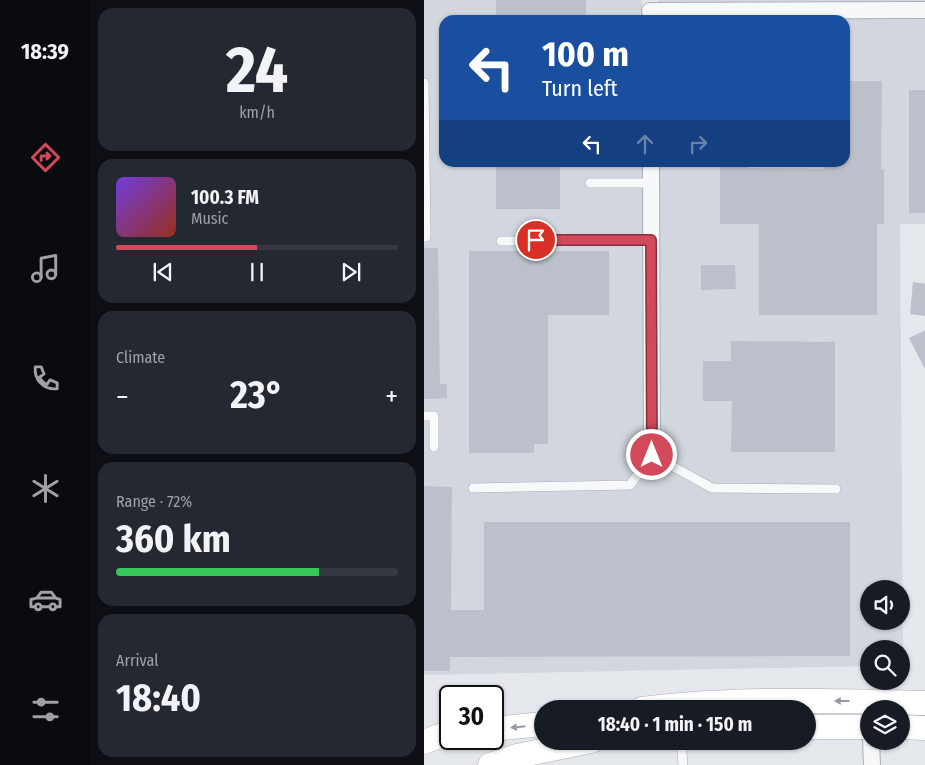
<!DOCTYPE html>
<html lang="en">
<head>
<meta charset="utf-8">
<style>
	:root { --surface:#171b24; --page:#242831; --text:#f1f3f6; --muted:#9ea1a6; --line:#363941; --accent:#d1495b }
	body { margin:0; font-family:"Fira Sans Condensed",sans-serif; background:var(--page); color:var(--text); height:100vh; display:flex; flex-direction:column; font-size:19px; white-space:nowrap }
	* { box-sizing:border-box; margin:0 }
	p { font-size:16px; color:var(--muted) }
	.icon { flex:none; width:28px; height:28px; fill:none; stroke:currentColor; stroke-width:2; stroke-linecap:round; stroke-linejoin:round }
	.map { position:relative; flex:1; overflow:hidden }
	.panel { display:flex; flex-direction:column; gap:8px; padding:8px; background:#0d0f14; width:334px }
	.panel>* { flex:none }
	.banner { position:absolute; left:15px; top:15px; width:411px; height:152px; border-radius:15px; box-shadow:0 1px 4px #0004; background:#1a4fa0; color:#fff; overflow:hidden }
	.fabs { position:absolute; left:436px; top:580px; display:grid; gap:10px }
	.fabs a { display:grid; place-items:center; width:50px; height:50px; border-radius:50%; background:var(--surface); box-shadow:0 1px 4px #0004; font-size:25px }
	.speed { position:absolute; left:15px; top:685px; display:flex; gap:10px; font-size:25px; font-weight:700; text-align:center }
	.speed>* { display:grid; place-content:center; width:65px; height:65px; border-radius:50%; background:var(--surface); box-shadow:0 1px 4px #0004; line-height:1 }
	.speed .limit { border:2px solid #111; border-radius:8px; background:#fff; color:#111 }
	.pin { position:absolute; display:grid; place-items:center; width:42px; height:42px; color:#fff; margin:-21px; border:2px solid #fff; border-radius:50%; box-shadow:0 1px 5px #0007 }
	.me { position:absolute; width:55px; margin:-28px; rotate:0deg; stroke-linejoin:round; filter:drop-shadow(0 0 4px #0008) }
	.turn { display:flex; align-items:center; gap:18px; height:105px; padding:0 20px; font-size:22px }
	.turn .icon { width:65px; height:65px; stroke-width:2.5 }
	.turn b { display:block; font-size:35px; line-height:42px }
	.lanes { display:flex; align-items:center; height:48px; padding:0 20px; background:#0003; justify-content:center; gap:25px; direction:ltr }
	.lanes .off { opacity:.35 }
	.big { font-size:38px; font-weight:700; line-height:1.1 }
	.panel .tile { flex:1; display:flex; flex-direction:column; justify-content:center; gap:8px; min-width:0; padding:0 18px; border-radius:15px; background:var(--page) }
	.panel .dial { align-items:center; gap:0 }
	.dial b { font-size:65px; line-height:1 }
	.song { display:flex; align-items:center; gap:15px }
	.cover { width:60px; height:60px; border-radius:8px; background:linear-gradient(135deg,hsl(260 70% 55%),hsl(10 70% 35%)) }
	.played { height:5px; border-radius:2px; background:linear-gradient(90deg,var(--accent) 50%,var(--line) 50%) }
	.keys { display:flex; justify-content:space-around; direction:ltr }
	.heat { display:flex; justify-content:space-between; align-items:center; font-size:28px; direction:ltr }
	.charge { height:8px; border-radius:4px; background:linear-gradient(90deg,#34c759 72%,var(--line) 0) }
	.trip { position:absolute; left:110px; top:700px; width:282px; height:50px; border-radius:25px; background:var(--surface); box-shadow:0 1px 4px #0004; font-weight:700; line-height:50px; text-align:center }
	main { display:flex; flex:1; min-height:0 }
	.menu { display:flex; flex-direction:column; width:90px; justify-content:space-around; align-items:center; background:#090b0e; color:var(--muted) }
	.menu .icon { width:35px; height:35px }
	.menu .on { color:var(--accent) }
	.menu b { font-size:22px; color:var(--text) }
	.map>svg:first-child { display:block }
	.built { fill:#d2d6de; fill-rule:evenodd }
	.building { fill:#bbc0ca }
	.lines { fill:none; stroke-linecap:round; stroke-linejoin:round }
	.lane-casing { stroke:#a9aeb7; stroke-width:10 }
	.street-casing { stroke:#a9aeb7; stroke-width:18 }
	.secondary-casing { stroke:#a9aeb7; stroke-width:25 }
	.lane { stroke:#f7f8fa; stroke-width:9 }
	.street { stroke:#f7f8fa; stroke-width:16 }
	.secondary { stroke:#fff; stroke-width:24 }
	.oneway { fill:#959aa2 }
	.route-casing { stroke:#882f3b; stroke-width:12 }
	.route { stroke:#d1495b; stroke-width:9 }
</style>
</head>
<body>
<main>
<nav class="menu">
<b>18:39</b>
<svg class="icon on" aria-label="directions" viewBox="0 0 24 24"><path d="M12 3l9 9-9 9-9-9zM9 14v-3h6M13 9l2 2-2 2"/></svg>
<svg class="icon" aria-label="music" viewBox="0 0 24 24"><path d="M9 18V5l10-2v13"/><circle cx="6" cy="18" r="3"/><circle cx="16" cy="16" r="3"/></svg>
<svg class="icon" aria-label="phone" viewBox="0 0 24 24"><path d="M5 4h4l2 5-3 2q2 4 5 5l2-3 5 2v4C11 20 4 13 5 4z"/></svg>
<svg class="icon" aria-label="climate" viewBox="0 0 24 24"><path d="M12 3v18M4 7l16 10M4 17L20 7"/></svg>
<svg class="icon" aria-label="car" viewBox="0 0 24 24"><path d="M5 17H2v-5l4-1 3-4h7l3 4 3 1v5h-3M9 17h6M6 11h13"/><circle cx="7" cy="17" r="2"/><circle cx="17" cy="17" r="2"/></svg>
<svg class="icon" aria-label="filters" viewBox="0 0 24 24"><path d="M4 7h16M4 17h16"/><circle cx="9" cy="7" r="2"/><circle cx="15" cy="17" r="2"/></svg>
</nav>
<section class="panel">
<div class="tile dial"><b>24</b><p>km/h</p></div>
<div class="tile">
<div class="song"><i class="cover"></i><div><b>100.3 FM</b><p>Music</p></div></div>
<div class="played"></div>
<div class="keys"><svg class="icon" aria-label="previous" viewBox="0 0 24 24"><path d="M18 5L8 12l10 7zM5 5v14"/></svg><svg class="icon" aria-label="pause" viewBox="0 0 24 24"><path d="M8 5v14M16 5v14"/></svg><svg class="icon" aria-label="next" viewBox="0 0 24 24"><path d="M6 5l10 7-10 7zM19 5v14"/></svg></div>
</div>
<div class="tile"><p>Climate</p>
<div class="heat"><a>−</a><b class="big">23°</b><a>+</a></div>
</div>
<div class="tile"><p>Range · 72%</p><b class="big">360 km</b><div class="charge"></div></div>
<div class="tile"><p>Arrival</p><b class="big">18:40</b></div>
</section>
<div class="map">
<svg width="502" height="765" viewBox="0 0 502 765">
	<rect width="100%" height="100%" fill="#e4e7ec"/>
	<!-- built -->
	<path class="built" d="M0 0H218L219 20H20V162L219 163 220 463H235L234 163 421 162V20L234 19 501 18V224H476L479 666H478V649H445V666L0 675ZM445 589H478V621H445Z
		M234 0H501L502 1 234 2Z"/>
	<!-- building -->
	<path class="building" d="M72 0H162V20H72Z
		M421 81H458L457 169H460V224H453V315H335V224H296V162H324V168L400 169V162H421Z
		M485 90H502V213H485Z
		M72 162H136V209H72Z
		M0 248H14L16 384H23V398L0 399Z
		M45 251H185V315H124V444H110V453H45Z
		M277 265H311L312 289 277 290Z
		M489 282 502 284V316L486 314Z
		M502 330V371L485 338Z
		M307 341 411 342V452H307L308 401H279V361H307Z
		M0 486 28 487 27 610H60V522H426V656L26 657V671H0Z"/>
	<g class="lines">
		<defs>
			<path id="lane" d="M0 83 2 237H0
				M166 183H227
				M77 241 227 240
				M0 416H10V447
				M49 488 206 485 228 455 288 488 412 489
				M257 741 259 765"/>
			<path id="street" d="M226 11 502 10
				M227 162 228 455
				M447 741 448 765"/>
			<path id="secondary" d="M218 709C311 697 407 701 502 703
				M384 727H445
				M478 727 502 728
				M69 729 119 724
				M0 742 15 736 26 734
				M66 765 93 756 167 741"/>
		</defs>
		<!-- lane casing -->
		<use href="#lane" class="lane-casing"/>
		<!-- street casing -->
		<use href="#street" class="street-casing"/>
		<!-- secondary casing -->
		<use href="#secondary" class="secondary-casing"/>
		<!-- lane -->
		<use href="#lane" class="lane"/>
		<!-- street -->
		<use href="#street" class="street"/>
		<!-- secondary -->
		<use href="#secondary" class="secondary"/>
	</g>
	<!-- one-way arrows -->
	<defs><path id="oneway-solid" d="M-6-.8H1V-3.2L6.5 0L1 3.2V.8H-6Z" transform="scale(1.25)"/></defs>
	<g class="oneway">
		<use href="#oneway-solid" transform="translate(418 701) rotate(180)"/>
		<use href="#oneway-solid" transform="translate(94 727) rotate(174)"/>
	</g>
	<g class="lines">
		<defs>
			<path id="route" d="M112 240H227L228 455"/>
		</defs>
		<!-- route casing -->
		<use href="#route" class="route-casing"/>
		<!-- route -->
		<use href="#route" class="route"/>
	</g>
</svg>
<div class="fabs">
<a><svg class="icon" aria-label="sound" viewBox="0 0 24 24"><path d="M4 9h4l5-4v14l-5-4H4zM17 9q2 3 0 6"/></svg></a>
<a><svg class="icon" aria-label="search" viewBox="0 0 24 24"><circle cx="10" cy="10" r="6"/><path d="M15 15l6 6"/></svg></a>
<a><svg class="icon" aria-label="layers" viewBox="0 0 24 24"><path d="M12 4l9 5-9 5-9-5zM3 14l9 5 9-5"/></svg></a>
</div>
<div class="speed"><div class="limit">30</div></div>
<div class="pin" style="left:112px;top:240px;background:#d93025"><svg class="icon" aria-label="arrive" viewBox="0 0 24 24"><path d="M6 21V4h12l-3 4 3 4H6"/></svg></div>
<svg class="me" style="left:228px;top:455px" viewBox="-20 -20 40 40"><circle r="17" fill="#d1495b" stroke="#fff" stroke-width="3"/><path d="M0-11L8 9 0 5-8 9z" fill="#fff"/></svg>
<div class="trip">18:40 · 1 min · 150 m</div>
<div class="banner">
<div class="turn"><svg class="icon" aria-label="left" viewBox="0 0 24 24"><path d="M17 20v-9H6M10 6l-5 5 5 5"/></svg><div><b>100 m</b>Turn left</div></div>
<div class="lanes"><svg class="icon" aria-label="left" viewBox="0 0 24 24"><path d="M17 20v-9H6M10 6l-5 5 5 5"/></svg><svg class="icon off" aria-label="ahead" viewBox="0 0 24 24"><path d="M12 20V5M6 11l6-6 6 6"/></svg><svg class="icon off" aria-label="right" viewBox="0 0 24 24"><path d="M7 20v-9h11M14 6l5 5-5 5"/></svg></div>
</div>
</div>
</main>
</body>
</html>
